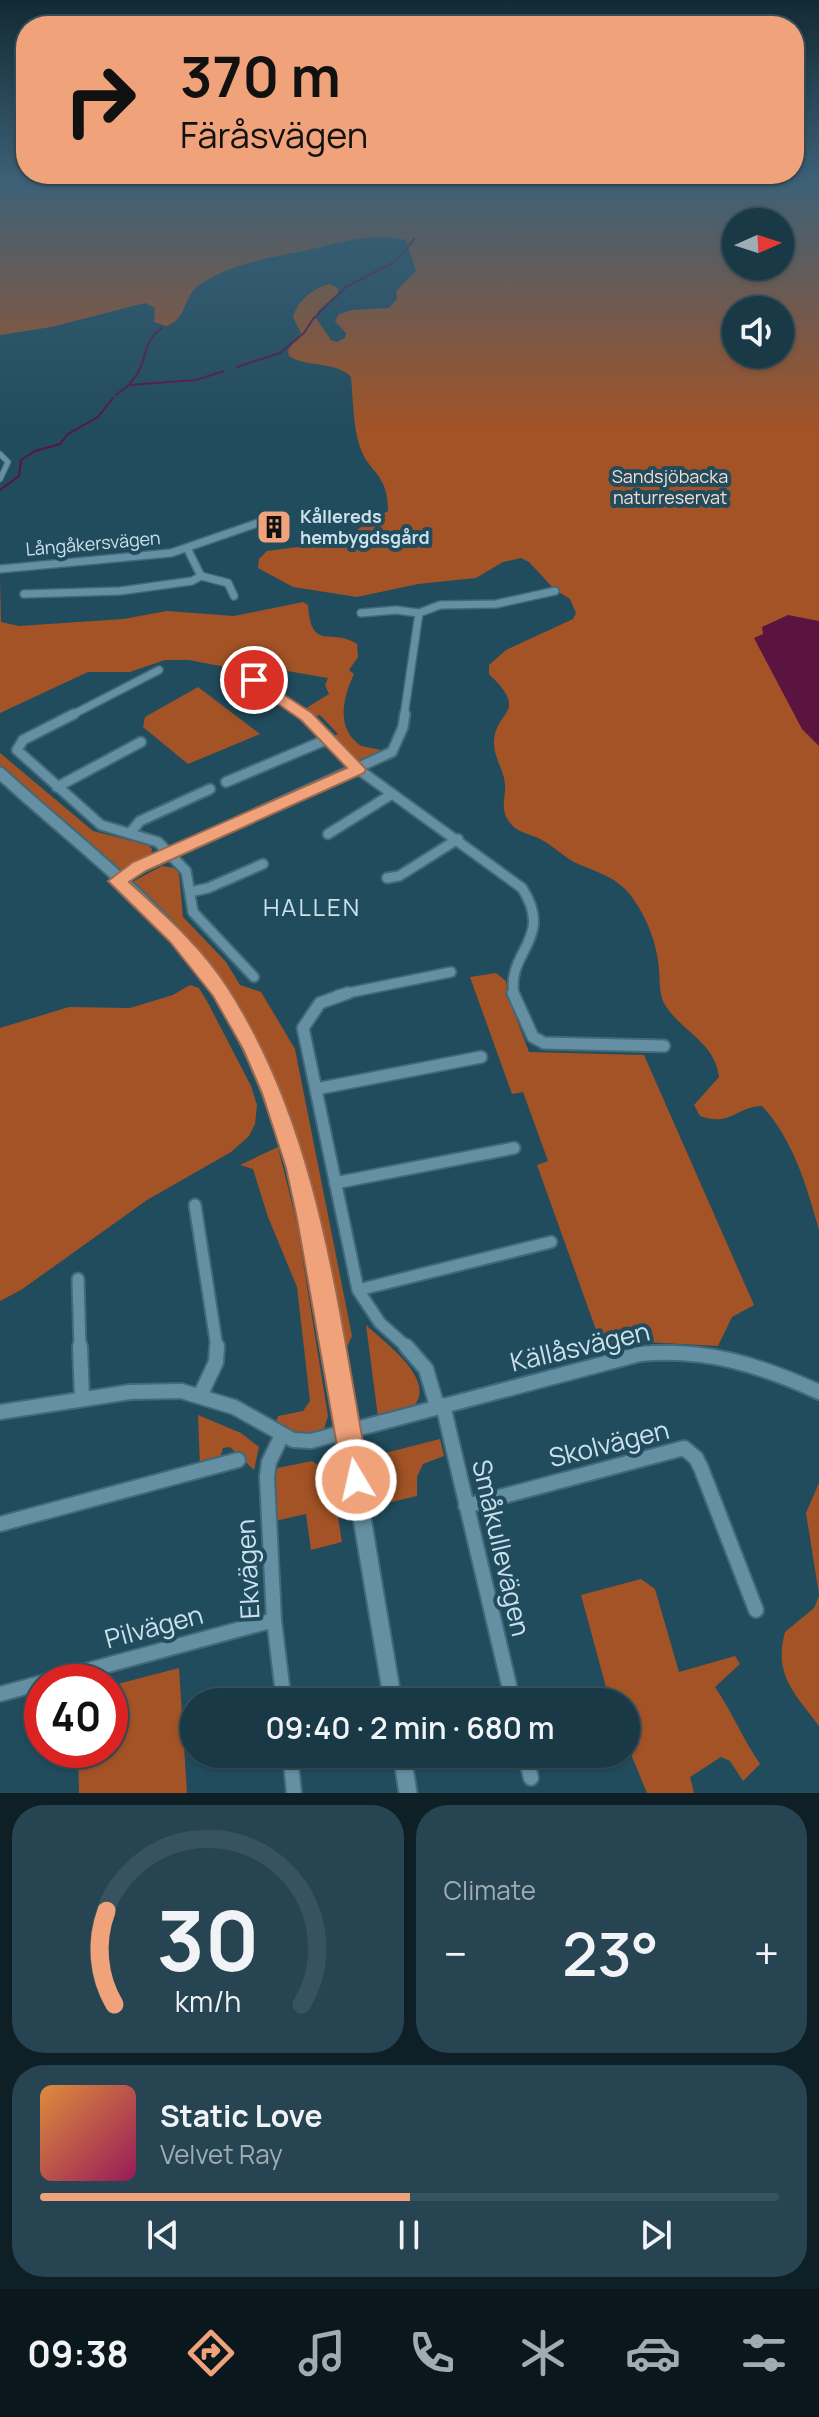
<!DOCTYPE html>
<html lang="en">
<head>
<meta charset="utf-8">
<style>
	:root { --surface:#193946; --page:#264451; --text:#f1f3f6; --muted:#9facb3; --line:#37535f; --accent:#f0a27a }
	body { margin:0; font-family:Manrope,sans-serif; background:var(--page); color:var(--text); height:100vh; display:flex; flex-direction:column; font-size:30px; white-space:nowrap }
	* { box-sizing:border-box; margin:0 }
	p { font-size:26px; color:var(--muted) }
	.icon { flex:none; width:44px; height:44px; fill:none; stroke:currentColor; stroke-width:2; stroke-linecap:round; stroke-linejoin:round }
	.map { position:relative; height:1793px; overflow:hidden }
	.side { display:flex; flex-direction:column; gap:12px; padding:12px; background:#0e1f26; flex:1 }
	.side>* { flex:none }
	.hud { position:absolute; left:16px; top:16px; width:788px; height:168px; border-radius:32px; box-shadow:0 2px 6px #0004,0 0 0 2px var(--line); background:#f0a27a; color:#111; overflow:hidden }
	.needle { width:52px; rotate:87deg }
	.buttons { position:absolute; left:722px; top:208px; display:grid; gap:16px }
	.buttons a { display:grid; place-items:center; width:72px; height:72px; border-radius:50%; background:var(--surface); box-shadow:0 2px 6px #0004,0 0 0 2px var(--line); font-size:40px }
	.speed { position:absolute; left:24px; top:1664px; display:flex; gap:16px; font-size:40px; font-weight:700; text-align:center }
	.speed>* { display:grid; place-content:center; width:104px; height:104px; border-radius:50%; background:var(--surface); box-shadow:0 2px 6px #0004,0 0 0 2px var(--line); line-height:1 }
	.speed .limit { border:12px solid #d22; background:#fff; color:#111 }
	.pin { position:absolute; display:grid; place-items:center; width:68px; height:68px; color:#fff; margin:-34px; border:4px solid #fff; border-radius:50%; box-shadow:0 2px 8px #0007 }
	.me { position:absolute; width:88px; margin:-44px; rotate:351deg; stroke-linejoin:round; filter:drop-shadow(0 0 6px #0008) }
	.turn { display:flex; align-items:center; gap:28px; height:168px; padding:0 32px; font-size:36px }
	.turn .icon { width:104px; height:104px; stroke-width:2.5 }
	.turn b { display:block; font-size:56px; line-height:68px }
	.big { font-size:60px; font-weight:600; line-height:1.1 }
	.side .tile { flex:1; display:flex; flex-direction:column; justify-content:center; gap:12px; min-width:0; padding:0 28px; border-radius:32px; background:var(--page) }
	.side .dial { align-items:center; gap:0 }
	.dial svg { height:208px; overflow:visible; fill:none; stroke:var(--line); stroke-width:7; stroke-linecap:round; text-anchor:middle }
	.dial text { fill:var(--text); stroke:none }
	.song { display:flex; align-items:center; gap:24px }
	.cover { width:96px; height:96px; border-radius:12px; background:linear-gradient(135deg,hsl(30 70% 55%),hsl(330 70% 35%)) }
	.played { height:8px; border-radius:4px; background:linear-gradient(90deg,var(--accent) 50%,var(--line) 50%) }
	.keys { display:flex; justify-content:space-around; direction:ltr }
	.heat { display:flex; justify-content:space-between; align-items:center; font-size:44px; direction:ltr }
	.side .tiles { flex:1; display:grid; gap:12px; grid-template-columns:1fr 1fr }
	.tile:last-child { grid-column:span 2 }
	.trip { position:absolute; left:180px; top:1688px; width:460px; height:80px; border-radius:40px; background:var(--surface); box-shadow:0 2px 6px #0004,0 0 0 2px var(--line); font-weight:600; line-height:80px; text-align:center }
	.tabs { display:flex; height:128px; justify-content:space-around; align-items:center; background:#0a171c; color:var(--muted) }
	.tabs .icon { width:56px; height:56px }
	.tabs .selected { color:var(--accent) }
	.tabs b { font-size:36px; color:var(--text) }
	.map>svg:first-child { display:block }
	.green { fill:#a35326; fill-rule:evenodd }
	.water { fill:#5b1340 }
	.lines { fill:none; stroke-linecap:round; stroke-linejoin:round }
	.stream { stroke:#5b1340; stroke-width:2 }
	.minor-far4-casing { stroke:#426978; stroke-width:7 }
	.minor-far3-casing { stroke:#426978; stroke-width:10 }
	.minor-far2-casing { stroke:#426978; stroke-width:13 }
	.minor-far1-casing { stroke:#426978; stroke-width:15 }
	.minor-casing { stroke:#426978; stroke-width:18 }
	.tertiary-far2-casing { stroke:#426978; stroke-width:15 }
	.tertiary-far1-casing { stroke:#426978; stroke-width:17 }
	.tertiary-casing { stroke:#426978; stroke-width:21 }
	.minor-far4 { stroke:#6590a3; stroke-width:5 }
	.minor-far3 { stroke:#6590a3; stroke-width:7 }
	.minor-far2 { stroke:#6590a3; stroke-width:9 }
	.minor-far1 { stroke:#6590a3; stroke-width:11 }
	.minor { stroke:#6590a3; stroke-width:14 }
	.tertiary-far2 { stroke:#6590a3; stroke-width:11 }
	.tertiary-far1 { stroke:#6590a3; stroke-width:13 }
	.tertiary { stroke:#6590a3; stroke-width:17 }
	.route { fill:#f0a27a; stroke:#9c694f; stroke-width:2 }
	.labels { text-anchor:middle; stroke-width:8; stroke-linejoin:round; paint-order:stroke }
	.far-park-label { font-size:18px; fill:#f7dccf; stroke:#214c5d }
	.far-poi-label { font-size:18px; font-weight:bold; fill:#cbe1ec; stroke:#214c5d; text-anchor:start }
	.far-street-label { font-size:18px; fill:#cbe1ec; stroke:#214c5d }
	.neighbourhood-label { font-size:24px; letter-spacing:2px; fill:#cbe1ec; stroke:#214c5d }
	.near-street-label { font-size:26px; fill:#cbe1ec; stroke:#214c5d }
</style>
</head>
<body>
<div class="map">
<svg width="819" height="1793" viewBox="0 0 819 1793">
	<rect width="100%" height="100%" fill="#214c5d"/>
	<!-- green -->
	<path class="green" d="M0 181H819V1230C807 1187 793 1139 762 1106 735 1107 731 1127 700 1116L694 1105 719 1077C715 1042 682 1032 665 1005 659 995 660 981 659 969 657 942 645 912 627 891 612 875 593 871 574 862 562 855 551 844 538 838 527 833 515 832 508 820 500 808 506 797 505 784 504 770 494 758 494 743 494 710 531 714 489 674V665L506 650 573 619 576 613 570 599 554 589 529 562 521 558 503 562 476 578 418 584 357 597 293 587 258 568 259 559 267 551 352 540 358 529 388 511C388 472 369 474 360 447 353 427 353 398 351 377 337 361 307 368 289 356L288 350 301 333 293 317C298 300 312 289 329 284L338 288V293L318 311 316 318 331 340 337 342 345 338 346 333 335 321 339 314 352 310 389 308 397 299 396 291 416 271 406 240C369 232 339 243 303 251 267 258 230 264 199 285 183 296 187 320 166 326L154 322 155 308 145 303 51 327 0 335ZM736 222H780V266H736ZM736 310H780V354H736Z
		M0 576 1 622 19 626 123 619 167 611 234 616 303 602 308 605C311 653 332 627 357 644L358 657 349 670 354 674C343 698 335 728 361 746L386 751 357 765 330 738 338 734 320 715 311 718 300 712 329 694 325 685 328 678 287 671 252 672 189 660H165L130 672H88L0 713Z
		M198 687 260 734 188 764 143 727 145 717Z
		M0 753 93 831 148 845 152 849 150 859 118 873 0 769Z
		M162 866 174 868 179 873 183 917 226 962 240 985 261 992 295 1049 352 1336 348 1345H341L336 1336C316 1216 295 1084 221 984 194 947 162 915 132 882Z
		M496 973 506 981 509 999 529 1052 644 1055 754 1305 732 1317 718 1346 645 1342 604 1352 537 1165 548 1161 523 1092 512 1094 470 977Z
		M190 985 199 988 208 1003 251 1086 257 1105 255 1124 249 1136 231 1152 147 1200 21 1290 0 1301V1028L69 1007 130 1008 173 995Z
		M278 1147 297 1224 328 1416 323 1432 297 1438 275 1427 278 1416 303 1411 310 1401 297 1287 268 1217 253 1169 240 1165Z
		M366 1325C385 1343 438 1380 413 1407L378 1417Z
		M198 1415 241 1433 259 1447 254 1470 230 1447 223 1448 218 1464 200 1467Z
		M440 1439 444 1456 423 1464 417 1477V1496L374 1506 367 1476 385 1453Z
		M312 1461C337 1475 337 1517 342 1542L311 1550 306 1514 275 1521 274 1475 278 1468Z
		M819 1483V1594L806 1513Z
		M641 1579 655 1589 679 1672 735 1656 740 1664 715 1687C732 1712 743 1739 760 1764L743 1781 730 1761 721 1757 690 1777 694 1793H647L626 1742V1702H610L581 1595Z
		M819 1596V1726C795 1694 773 1675 785 1632L814 1608Z
		M179 1668 187 1793H79L78 1750H110V1686Z"/>
	<!-- water -->
	<path class="water" d="M788 615 819 621V746L802 729 754 638 763 634 762 627Z"/>
	<g class="lines">
		<!-- stream -->
		<path class="stream" d="M237 367 280 353 304 333 313 319 346 287 396 261 414 239
			M130 383C149 365 140 342 162 328
			M116 395 129 385 196 380 224 371
			M0 490 19 476 21 460 35 451 60 444 68 434 98 417 113 398"/>
		<defs>
			<path id="minor-far4" d="M0 454 8 462 0 479"/>
			<path id="minor-far3" d="M188 550 201 576 228 583 234 596
				M0 569 171 553 278 516
				M24 594 120 591 192 581 201 576
				M361 613 396 610 419 613
				M254 680 307 716
				M70 716 159 670
				M404 716 419 613 440 605 496 604 555 591"/>
			<path id="minor-far2" d="M74 714 23 740 17 750 101 825 158 842 186 871 193 912 254 977
				M304 714 358 769 522 888C555 939 506 951 514 995
				M226 782 328 739
				M57 787 141 742
				M130 833 140 821 210 789
				M328 834 392 794
				M387 878 399 876 458 839
				M117 881 139 867 392 752 403 727 405 714
				M190 892 208 888 263 864
				M338 995 451 972"/>
			<path id="minor-far1" d="M348 993 320 1003 303 1028 358 1290 380 1323 408 1348
				M513 993 533 1037 544 1043 664 1046
				M316 1089 481 1057
				M335 1183 514 1148
				M195 1205 217 1348
				M78 1279 80 1348
				M358 1290 551 1242"/>
			<path id="minor" d="M80 1346 82 1398
				M406 1346 426 1369 437 1406
				M200 1396 216 1362 217 1346
				M443 1405 513 1702
				M0 1412 130 1392 181 1391 234 1407 293 1440 311 1441 640 1354C706 1348 760 1365 819 1392
				M282 1435 269 1462 267 1477 274 1620 284 1702
				M466 1506 684 1448 696 1458 701 1468 756 1610
				M0 1524 238 1460
				M0 1694 274 1620
				M290 1754 294 1793
				M525 1754 531 1778"/>
			<path id="tertiary-far2" d="M0 773C73 841 169 909 222 995"/>
			<path id="tertiary-far1" d="M221 993C287 1102 310 1224 334 1348"/>
			<path id="tertiary" d="M333 1346 393 1702
				M402 1754 408 1793"/>
		</defs>
		<!-- minor-far4 casing -->
		<use href="#minor-far4" class="minor-far4-casing"/>
		<!-- minor-far3 casing -->
		<use href="#minor-far3" class="minor-far3-casing"/>
		<!-- minor-far2 casing -->
		<use href="#minor-far2" class="minor-far2-casing"/>
		<!-- minor-far1 casing -->
		<use href="#minor-far1" class="minor-far1-casing"/>
		<!-- minor casing -->
		<use href="#minor" class="minor-casing"/>
		<!-- tertiary-far2 casing -->
		<use href="#tertiary-far2" class="tertiary-far2-casing"/>
		<!-- tertiary-far1 casing -->
		<use href="#tertiary-far1" class="tertiary-far1-casing"/>
		<!-- tertiary casing -->
		<use href="#tertiary" class="tertiary-casing"/>
		<!-- minor-far4 -->
		<use href="#minor-far4" class="minor-far4"/>
		<!-- minor-far3 -->
		<use href="#minor-far3" class="minor-far3"/>
		<!-- minor-far2 -->
		<use href="#minor-far2" class="minor-far2"/>
		<!-- minor-far1 -->
		<use href="#minor-far1" class="minor-far1"/>
		<!-- minor -->
		<use href="#minor" class="minor"/>
		<!-- tertiary-far2 -->
		<use href="#tertiary-far2" class="tertiary-far2"/>
		<!-- tertiary-far1 -->
		<use href="#tertiary-far1" class="tertiary-far1"/>
		<!-- tertiary -->
		<use href="#tertiary" class="tertiary"/>
	</g>
	<!-- sky -->
	<linearGradient id="sky" x2="0" y2="1"><stop stop-color="#122a33"/><stop offset="0.42" stop-color="#3d6178"/><stop offset="1" stop-color="#3d6178" stop-opacity="0"/></linearGradient>
	<rect width="819" height="432" fill="url(#sky)"/>
	<!-- route -->
	<path class="route" d="M254 675 312 713 366 769 364 773 146 871 129 882C164 914 202 947 228 988 322 1134 338 1313 370 1480L366 1490 356 1494 347 1490 343 1480 297 1219 286 1168 262 1093 243 1049 213 996 170 942 108 881 133 862 347 768 301 720 248 683 246 680Z"/>
	<!-- icons -->
	<defs>
		<symbol id="building-square" viewBox="-11 -11 22 22"><rect x="-9" y="-9" width="18" height="18" rx="4" fill="#f0a27a" stroke="#214c5d"/><path d="M-4-6H4V6H1V3H-1V6H-4ZM-2.5-4.3h1.7v1.8h-1.7ZM.8-4.3h1.7v1.8H.8ZM-2.5-1h1.7V.8h-1.7ZM.8-1h1.7V.8H.8Z" fill="#111"/></symbol>
	</defs>
	<g fill-rule="evenodd">
		<use href="#building-square" x="254" y="507" width="40" height="40"/>
	</g>
	<g class="labels">
		<!-- far-park labels -->
		<g class="far-park-label">
			<text x="670" y="483">Sandsjöbacka<tspan x="670" dy="21">naturreservat</tspan></text>
		</g>
		<!-- far-poi labels -->
		<g class="far-poi-label">
			<text x="300" y="523">Kållereds<tspan x="300" dy="21">hembygdsgård</tspan></text>
		</g>
		<!-- far-street labels -->
		<g class="far-street-label">
			<text transform="translate(93 544) rotate(-5)" y="6">Långåkersvägen</text>
		</g>
		<!-- neighbourhood labels -->
		<g class="neighbourhood-label">
			<text x="312" y="916">HALLEN</text>
		</g>
		<!-- near-street labels -->
		<g class="near-street-label">
			<text transform="translate(580 1347) rotate(-13)" y="9">Källåsvägen</text>
			<text transform="translate(609 1444) rotate(-14)" y="9">Skolvägen</text>
			<text transform="translate(501 1548) rotate(77)" y="9">Småkullevägen</text>
			<text transform="translate(248 1569) rotate(-93)" y="9">Ekvägen</text>
			<text transform="translate(154 1627) rotate(-15)" y="9">Pilvägen</text>
		</g>
	</g>
</svg>
<div class="buttons">
<a><svg class="needle" viewBox="-14 -14 28 28"><path d="M0-13l5 13h-10z" fill="#e53935"/><path d="M0 13l5-13h-10z" fill="#9facb3"/></svg></a>
<a><svg class="icon" aria-label="sound" viewBox="0 0 24 24"><path d="M4 9h4l5-4v14l-5-4H4zM17 9q2 3 0 6"/></svg></a>
</div>
<div class="speed"><div class="limit">40</div></div>
<div class="pin" style="left:254px;top:680px;background:#d93025"><svg class="icon" aria-label="arrive" viewBox="0 0 24 24"><path d="M6 21V4h12l-3 4 3 4H6"/></svg></div>
<svg class="me" style="left:356px;top:1480px" viewBox="-20 -20 40 40"><circle r="17" fill="#f0a27a" stroke="#fff" stroke-width="3"/><path d="M0-11L8 9 0 5-8 9z" fill="#fff"/></svg>
<div class="trip">09:40 · 2 min · 680 m</div>
<div class="hud">
<div class="turn"><svg class="icon" aria-label="right" viewBox="0 0 24 24"><path d="M7 20v-9h11M14 6l5 5-5 5"/></svg><div><b>370 m</b>Färåsvägen</div></div>
</div>
</div>
<section class="side">
<div class="tiles">
<div class="tile dial"><svg viewBox="0 0 100 80">
<path d="M14 69A42 42 0 1 1 86 69"/>
<path d="M14 69A42 42 0 0 1 11 33" stroke="#f0a27a"/>
<text x="50" y="56" font-size="32" font-weight="700">30</text>
<text x="50" y="72" font-size="11">km/h</text>
</svg></div>
<div class="tile"><p>Climate</p>
<div class="heat"><a>−</a><b class="big">23°</b><a>+</a></div>
</div>
<div class="tile">
<div class="song"><i class="cover"></i><div><b>Static Love</b><p>Velvet Ray</p></div></div>
<div class="played"></div>
<div class="keys"><svg class="icon" aria-label="previous" viewBox="0 0 24 24"><path d="M18 5L8 12l10 7zM5 5v14"/></svg><svg class="icon" aria-label="pause" viewBox="0 0 24 24"><path d="M8 5v14M16 5v14"/></svg><svg class="icon" aria-label="next" viewBox="0 0 24 24"><path d="M6 5l10 7-10 7zM19 5v14"/></svg></div>
</div>
</div>
</section>
<nav class="tabs">
<b>09:38</b>
<svg class="icon selected" aria-label="directions" viewBox="0 0 24 24"><path d="M12 3l9 9-9 9-9-9zM9 14v-3h6M13 9l2 2-2 2"/></svg>
<svg class="icon" aria-label="music" viewBox="0 0 24 24"><path d="M9 18V5l10-2v13"/><circle cx="6" cy="18" r="3"/><circle cx="16" cy="16" r="3"/></svg>
<svg class="icon" aria-label="phone" viewBox="0 0 24 24"><path d="M5 4h4l2 5-3 2q2 4 5 5l2-3 5 2v4C11 20 4 13 5 4z"/></svg>
<svg class="icon" aria-label="climate" viewBox="0 0 24 24"><path d="M12 3v18M4 7l16 10M4 17L20 7"/></svg>
<svg class="icon" aria-label="car" viewBox="0 0 24 24"><path d="M5 17H2v-5l4-1 3-4h7l3 4 3 1v5h-3M9 17h6M6 11h13"/><circle cx="7" cy="17" r="2"/><circle cx="17" cy="17" r="2"/></svg>
<svg class="icon" aria-label="filters" viewBox="0 0 24 24"><path d="M4 7h16M4 17h16"/><circle cx="9" cy="7" r="2"/><circle cx="15" cy="17" r="2"/></svg>
</nav>
</body>
</html>
